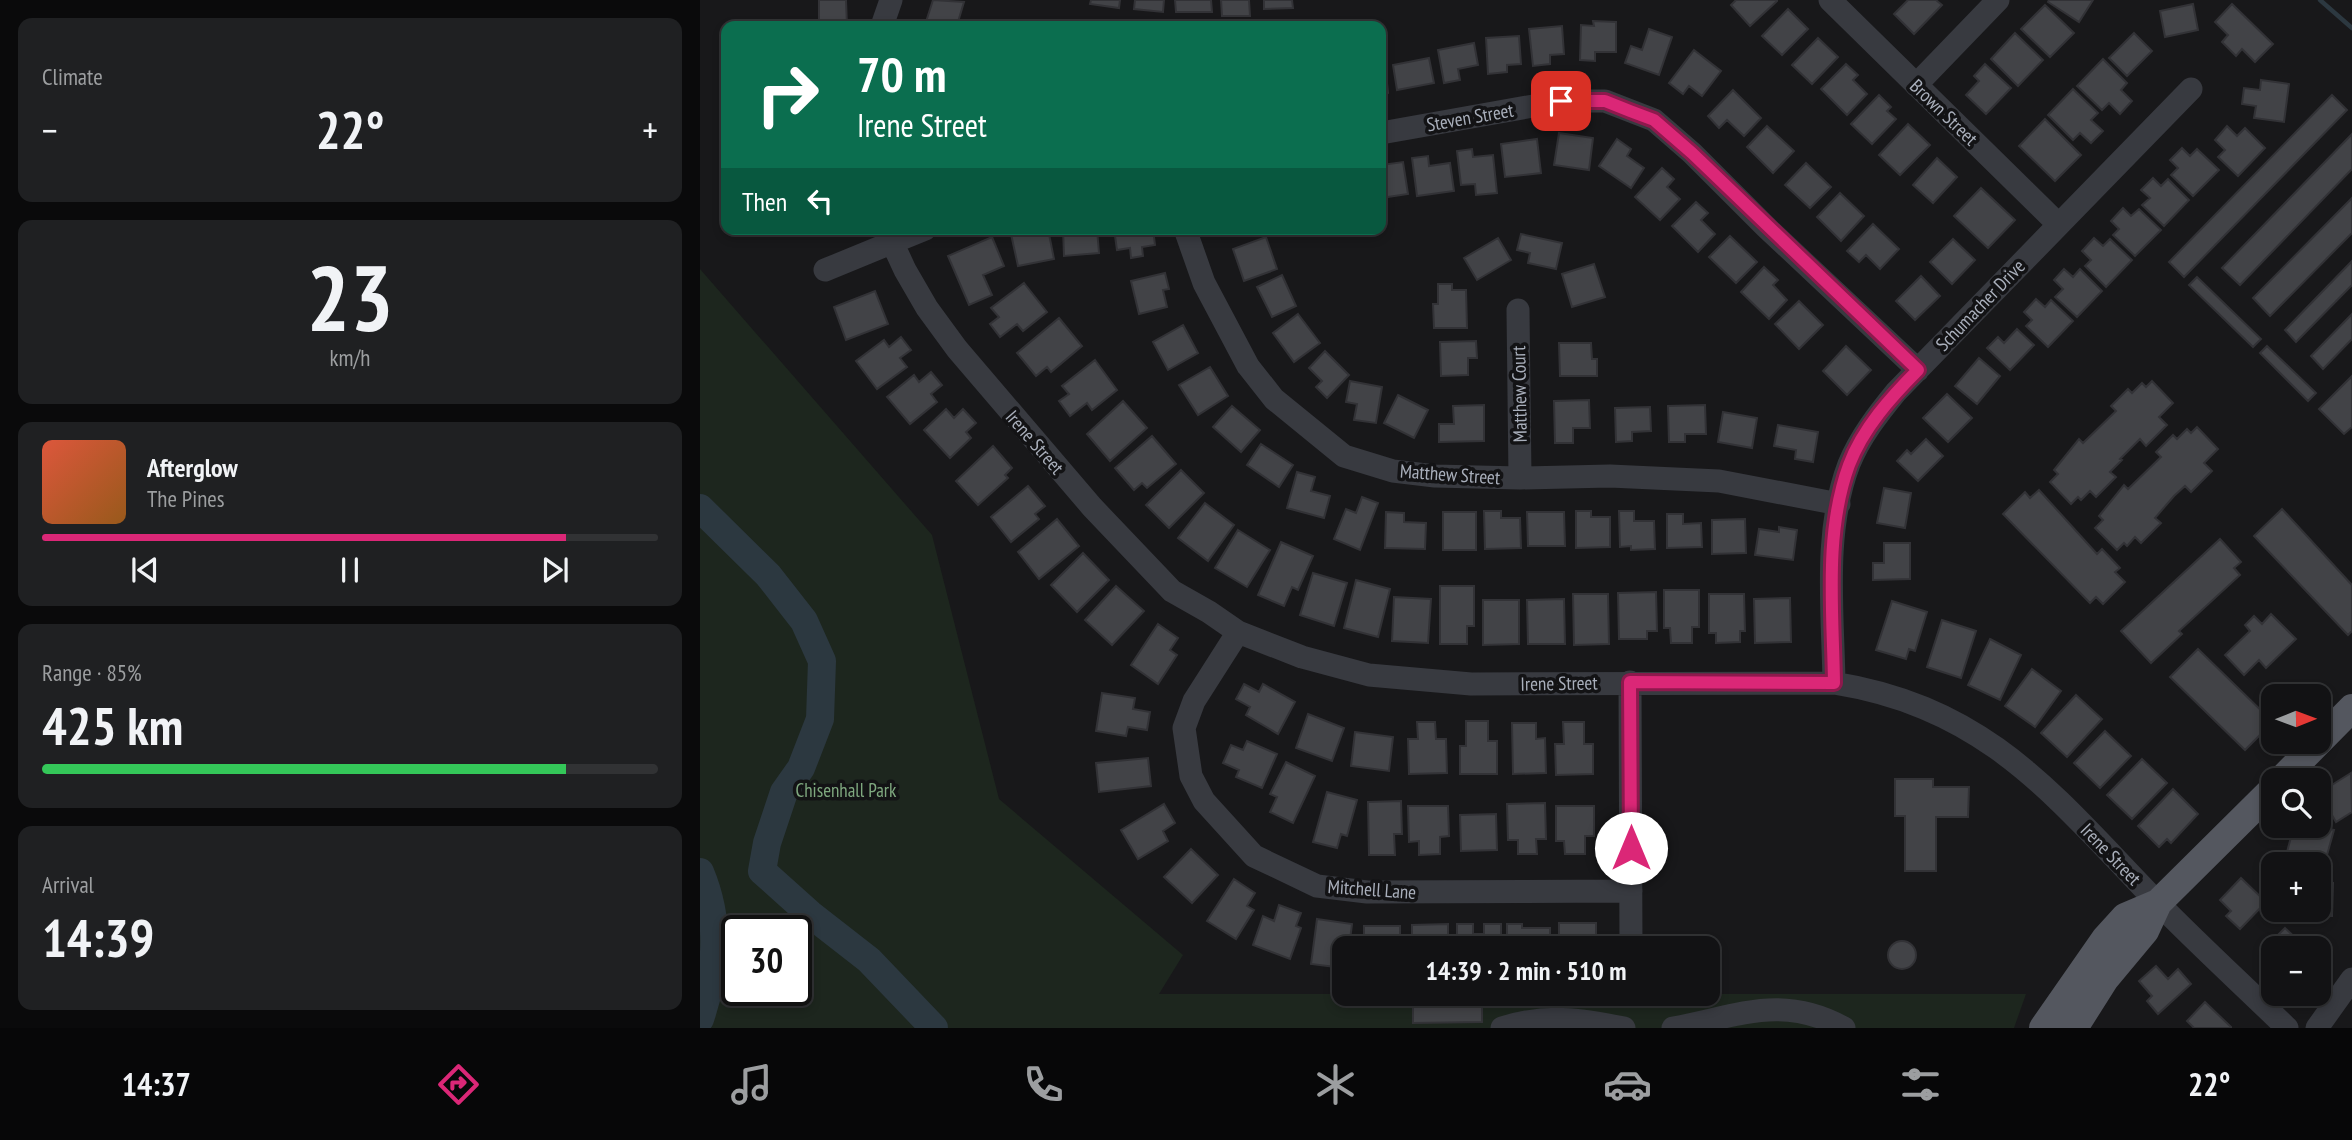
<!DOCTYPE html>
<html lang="en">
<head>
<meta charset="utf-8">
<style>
	:root { --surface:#121214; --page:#1f2022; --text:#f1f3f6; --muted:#9c9ea0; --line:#313234; --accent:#db2777 }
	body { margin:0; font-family:"PT Sans Narrow",sans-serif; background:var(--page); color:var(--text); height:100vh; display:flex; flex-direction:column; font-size:26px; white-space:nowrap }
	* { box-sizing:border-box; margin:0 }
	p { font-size:23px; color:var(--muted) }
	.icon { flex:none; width:38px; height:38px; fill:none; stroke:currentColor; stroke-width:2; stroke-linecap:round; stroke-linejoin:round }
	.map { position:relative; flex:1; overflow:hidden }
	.details { display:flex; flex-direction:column; gap:18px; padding:18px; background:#0a0a0b; width:700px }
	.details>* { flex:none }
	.top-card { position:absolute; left:21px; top:21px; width:665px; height:214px; border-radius:14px; box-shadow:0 4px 10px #0003,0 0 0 2px var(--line); background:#0b6e4f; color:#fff; overflow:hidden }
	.needle { width:46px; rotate:89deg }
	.tools { position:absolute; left:1561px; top:684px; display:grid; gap:14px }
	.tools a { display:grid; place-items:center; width:70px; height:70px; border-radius:14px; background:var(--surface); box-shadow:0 4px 10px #0003,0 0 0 2px var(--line); font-size:35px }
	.speed { position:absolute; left:21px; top:915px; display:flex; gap:14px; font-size:35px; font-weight:700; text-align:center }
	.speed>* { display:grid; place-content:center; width:91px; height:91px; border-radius:50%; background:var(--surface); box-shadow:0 4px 10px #0003,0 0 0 2px var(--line); line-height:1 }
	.speed .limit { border:4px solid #111; border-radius:10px; background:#fff; color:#111 }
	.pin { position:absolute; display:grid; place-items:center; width:60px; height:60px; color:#fff; margin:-30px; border-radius:14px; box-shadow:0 4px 10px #0006 }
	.me { position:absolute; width:77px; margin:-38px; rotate:0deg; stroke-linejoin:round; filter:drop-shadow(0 0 5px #0008) }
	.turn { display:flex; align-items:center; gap:24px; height:147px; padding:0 21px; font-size:32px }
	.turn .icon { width:91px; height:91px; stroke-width:2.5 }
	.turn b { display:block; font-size:49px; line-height:60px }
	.then { display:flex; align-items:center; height:66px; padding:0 21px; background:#0003; gap:14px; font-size:26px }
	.big { font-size:52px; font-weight:700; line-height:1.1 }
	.details .card { flex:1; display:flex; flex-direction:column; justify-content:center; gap:10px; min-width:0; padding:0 24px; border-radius:14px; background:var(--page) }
	.details .dial { align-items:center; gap:0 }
	.dial b { font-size:91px; line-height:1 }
	.song { display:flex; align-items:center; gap:21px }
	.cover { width:84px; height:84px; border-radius:10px; background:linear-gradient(135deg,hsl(10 70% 55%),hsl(30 70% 35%)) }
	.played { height:7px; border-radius:4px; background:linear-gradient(90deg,var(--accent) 85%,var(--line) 85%) }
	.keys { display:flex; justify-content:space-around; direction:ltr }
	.heat { display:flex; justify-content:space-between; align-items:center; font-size:38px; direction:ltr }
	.charge { height:10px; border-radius:5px; background:linear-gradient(90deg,#34c759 85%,var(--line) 0) }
	.trip { position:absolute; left:632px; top:936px; width:388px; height:70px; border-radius:14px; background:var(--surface); box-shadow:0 4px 10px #0003,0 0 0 2px var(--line); font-weight:700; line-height:70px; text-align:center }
	.tab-bar { display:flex; height:112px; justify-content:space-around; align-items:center; background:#070708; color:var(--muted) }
	.tab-bar .icon { width:49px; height:49px }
	.tab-bar .selected { color:var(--accent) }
	.tab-bar b { font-size:32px; color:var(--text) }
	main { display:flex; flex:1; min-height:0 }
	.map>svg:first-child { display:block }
	.green { fill:#1d261e; fill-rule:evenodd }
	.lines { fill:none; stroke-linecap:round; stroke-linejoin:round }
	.stream { stroke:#2c3840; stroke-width:4.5 }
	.river { stroke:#2c3840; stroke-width:28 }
	.building { fill:#424347; stroke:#323236; stroke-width:2 }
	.minor { stroke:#383a40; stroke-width:23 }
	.major { stroke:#54575f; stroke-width:28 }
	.route-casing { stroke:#8e194d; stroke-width:18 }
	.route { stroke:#db2777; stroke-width:12 }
	.labels { text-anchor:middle; stroke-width:7; stroke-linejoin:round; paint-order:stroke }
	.street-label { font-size:19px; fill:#a9afbb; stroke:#131315 }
	.park-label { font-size:19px; fill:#7fa87f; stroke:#131315 }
</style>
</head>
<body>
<main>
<section class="details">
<div class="card"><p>Climate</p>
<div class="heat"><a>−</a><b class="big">22°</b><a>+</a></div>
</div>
<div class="card dial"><b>23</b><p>km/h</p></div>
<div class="card">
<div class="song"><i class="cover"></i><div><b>Afterglow</b><p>The Pines</p></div></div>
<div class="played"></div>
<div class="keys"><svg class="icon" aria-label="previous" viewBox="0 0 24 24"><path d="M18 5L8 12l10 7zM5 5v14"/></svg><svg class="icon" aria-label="pause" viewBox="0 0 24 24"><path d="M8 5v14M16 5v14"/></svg><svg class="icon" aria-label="next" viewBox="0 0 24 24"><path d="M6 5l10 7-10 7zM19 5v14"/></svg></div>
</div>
<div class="card"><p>Range · 85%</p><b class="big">425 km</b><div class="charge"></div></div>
<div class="card"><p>Arrival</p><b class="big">14:39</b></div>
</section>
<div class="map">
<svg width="1652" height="1028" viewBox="0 0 1652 1028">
	<rect width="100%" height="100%" fill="#18181a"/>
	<!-- green -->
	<path class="green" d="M0 269 232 535 299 799 483 955 459 994H1326L1314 1028H0ZM37 931H96V990H37Z"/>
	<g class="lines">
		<!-- stream -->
		<path class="stream" d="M1620 0 1652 28"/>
		<!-- river -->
		<path class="river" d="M0 508 68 575 104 621 122 661 120 719 101 768 84 792 67 843 62 871 110 914 169 960 234 1028
			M0 872C21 922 17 969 0 1019"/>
	</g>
	<!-- building -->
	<path class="building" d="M119 0H146L147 26H119Z
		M233 0 264 2 258 22 263 24 262 26 225 25Z
		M391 0H420L419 8 390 4Z
		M435 0H464L463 12 434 9Z
		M475 0H511L512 12H476Z
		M521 0H549L550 16H522Z
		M564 0H592L593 8 564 9Z
		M1036 0H1077V1L1050 26 1031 5Z
		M1208 0H1236L1242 5 1214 34 1194 14Z
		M1349 0H1393L1379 22 1348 2Z
		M1493 4 1498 30 1465 37 1460 11Z
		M1532 4 1573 44 1555 62 1542 49 1536 56 1522 42 1528 35 1515 22Z
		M1345 5 1374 33 1350 57 1321 29Z
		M1088 9 1108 29 1082 55 1062 36Z
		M893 21 916 22V52H895V61L880 60 881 25 894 26Z
		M862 26 864 54 850 55V64L833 66 829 29Z
		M949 29 972 37 959 75 925 63 931 46 942 50Z
		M1315 33 1343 60 1318 86 1291 59Z
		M1434 33 1452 51 1427 76 1409 58Z
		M819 36 821 64 807 65V72L788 74 786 38Z
		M1118 38 1138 57 1112 84 1092 65Z
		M774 43 778 65 758 69 760 80 744 83 738 50Z
		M994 50 1021 71 1002 96 989 86 983 94 969 83Z
		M729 58 734 83 697 90 693 65Z
		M1403 59 1427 83 1421 90 1432 101 1420 114 1409 103 1402 110 1377 86Z
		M681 64H685L688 93 681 94Z
		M1146 64 1158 75 1153 80 1167 94 1147 115 1121 89Z
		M1285 64 1311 88 1286 114 1266 95 1279 81 1274 76Z
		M1561 80 1589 84 1584 122 1554 118 1556 106 1542 104 1544 88 1560 90Z
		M1373 89 1398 113 1391 120 1403 131 1391 143 1380 133 1373 140 1348 115Z
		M1033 90 1061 118 1044 136 1027 120 1019 128 1008 116Z
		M1179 95 1191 107 1187 111 1196 119 1172 144 1151 124Z
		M1632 95 1647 110 1484 277 1469 262Z
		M1345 119 1381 155 1355 181 1319 146Z
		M1208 124 1230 145 1200 175 1179 155Z
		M1067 126 1094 151 1073 173 1047 147Z
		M1527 126 1537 136 1545 128 1565 148 1538 176 1518 157 1525 150 1515 140Z
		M859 133 893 138 889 170 854 165Z
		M1652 134V169L1540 285 1522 268Z
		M837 139 841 173 805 177 801 144Z
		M917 139 931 149 927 156 944 168 931 188 899 166Z
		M1482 148 1490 156 1497 149 1519 170 1493 196 1471 175 1478 168 1470 160Z
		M772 149 773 157 793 155 797 193 776 195 775 184 761 185 757 151Z
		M728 156 729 166 750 163 754 191 717 196 712 158Z
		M1237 158 1257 177 1233 203 1213 185Z
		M703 162 708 194 681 198V165Z
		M1106 163 1131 187 1110 208 1085 185Z
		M962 168 974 179 967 187 980 199 960 220 935 197Z
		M1453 178 1461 186 1468 179 1489 200 1464 226 1442 205 1450 198 1441 190Z
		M1281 188 1315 220 1288 248 1254 216Z
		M1140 193 1164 216 1141 241 1117 217Z
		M1652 198V233L1570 316 1553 298Z
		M996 202 1008 213 1001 220 1015 234 998 252 972 226Z
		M1423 208 1431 216 1439 209 1461 230 1435 256 1413 235 1419 229 1411 221Z
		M1173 224 1199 249 1180 269 1166 255 1159 262 1147 251Z
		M348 229 354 259 318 266 311 234Z
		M363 229H397L399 253 364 256Z
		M414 229H453L455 245 442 247 443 256 431 258 430 248 417 250Z
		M821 234 862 243 856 269 828 263 830 253 817 250Z
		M1030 236 1057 262 1036 283 1009 257Z
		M292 237 304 266 283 275 292 295 269 305 248 256Z
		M566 237 577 269 544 281 533 249Z
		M798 238 811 260 777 280 764 258Z
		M1394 238 1403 246 1410 239 1432 260 1406 287 1385 266 1391 260 1382 251Z
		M1253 239 1275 260 1252 284 1230 262Z
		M1652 261V285L1596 342 1585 330Z
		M894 264 905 297 872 307 862 274Z
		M1064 267 1078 280 1073 285 1087 300 1069 319 1041 292Z
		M1364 269 1373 277 1380 269 1402 291 1377 317 1355 297 1363 289 1354 280Z
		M465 273 469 289 463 290 467 307 439 314 431 281Z
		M582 275 596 306 572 317 557 287Z
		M1221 276 1240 296 1215 320 1196 301Z
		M1497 277 1561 339 1553 347 1489 285Z
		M324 283 347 312 323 331 317 324 300 337 290 324 299 317 291 308Z
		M738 284H752V290H766L767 328H734L733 304H738Z
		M175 291 188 324 146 340 134 307Z
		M1336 299 1345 307 1351 300 1373 321 1348 347 1326 326 1332 320 1324 312Z
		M1099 301 1123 325 1099 349 1075 324Z
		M598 314 620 343 594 362 573 333Z
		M1652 314V339L1623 369 1611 356Z
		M359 318 382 346 351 372 347 367 336 376 317 353Z
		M483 325 498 353 468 370 453 342Z
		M1317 329 1334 345 1310 370 1287 348 1298 337 1304 343Z
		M201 337 211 350 200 358 207 367 177 389 156 361 184 340 189 347Z
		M776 341 777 358H768V375L741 376 740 342Z
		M859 343H891L892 359H897V376H860Z
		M1146 346 1171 370 1147 395 1123 371Z
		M1567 346 1616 393 1608 401 1560 353Z
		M625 351 649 375 627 398 616 387 622 381 609 368Z
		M1279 358 1300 376 1277 404 1255 386Z
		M395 360 417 390 392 410 387 403 370 416 359 401 369 394 362 386Z
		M510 367 528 396 498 415 479 385Z
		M231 372 242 385 231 394 237 402 210 424 187 397 214 375 219 382Z
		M1652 376V427L1644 434 1619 409Z
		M650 381 682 387 676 423 654 420 657 404 646 402Z
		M1452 381 1473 403 1459 417 1467 425 1446 446 1440 439 1420 459 1422 460 1410 472 1416 477 1396 497 1390 491 1381 500 1378 497 1371 504 1350 482 1358 474 1354 470 1379 439 1383 443 1416 411 1411 406 1428 389 1432 393 1442 383 1446 387Z
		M1247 394 1272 418 1248 442 1223 418Z
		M698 395 728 410 714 438 684 423Z
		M889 400 890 428H873V443H855L854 401Z
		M423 401 447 428 410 461 387 434Z
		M784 405V441L739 442V424H754L753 406Z
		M1005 405 1006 434H985V442H969L968 406Z
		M532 406 560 430 541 452 513 427Z
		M950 407 951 431 932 432V441L916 442 915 408Z
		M246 409 254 418 263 409 276 423 266 432 271 438 250 458 224 430Z
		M1023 412 1057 418 1052 448 1018 442Z
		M1078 425 1118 432 1113 462 1095 459 1096 450 1074 446Z
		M1497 427 1518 449 1504 463 1512 471 1491 492 1485 486 1474 496 1455 518 1461 523 1441 543 1435 537 1427 546 1424 543 1417 550 1395 528 1403 520 1399 516 1424 485 1428 489 1461 457 1456 452 1473 435 1477 439 1487 429 1491 433Z
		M452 436 476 464 447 488 442 483 434 490 415 468Z
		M1226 439 1243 456 1218 481 1197 461 1207 450 1211 454Z
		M561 444 593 465 579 487 547 465Z
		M293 446 312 468 305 475 308 478 278 505 256 481Z
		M481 470 504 493 469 528 446 505Z
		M597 472 615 477 611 491 630 496 624 518 587 508Z
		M328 486 345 506 335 514 339 519 311 542 291 517Z
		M1184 488 1211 493 1205 528 1177 523Z
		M1339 490 1397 554 1402 549 1420 568 1415 572 1425 582 1403 604 1396 597 1390 603 1303 514 1325 492 1330 498Z
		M662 497 678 503 660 550 634 539 646 509 656 513Z
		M505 503 534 525 508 561 478 538Z
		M1582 509 1652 585V631L1648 635 1554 536Z
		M784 511H801V518H820L821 548 785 549Z
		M876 511H891V517H910V547L876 548Z
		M919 511H934V521H954L955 549 931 550V546L920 547Z
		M686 512 704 513V522L726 523 725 549 685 548Z
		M743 512H776V550H743Z
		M827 512H864L865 546H828Z
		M967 514H983V524L1001 523 1002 547 967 548Z
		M357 519 379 546 339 579 318 552Z
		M1045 519 1046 553 1012 554V520Z
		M1079 527 1097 530 1093 560 1055 555 1059 529 1079 532Z
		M538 530 570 550 547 587 515 568Z
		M1520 539 1541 562 1534 568 1540 575 1479 631 1482 634 1451 663 1421 631Z
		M581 542 613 556 598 590 592 587 584 606 558 595Z
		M1184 543H1210V579L1173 580V563H1184Z
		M383 553 409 580 377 612 351 585Z
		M613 573 647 583 634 626 600 615Z
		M656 580 690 589 678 637 644 628Z
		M416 586 444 611 412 645 385 620Z
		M740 586H774V626H767V644H740Z
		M964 590H999V627H992V643H971L970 628H964Z
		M956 592 957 631H947V639H919L918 593Z
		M873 594H908L909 644 874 645Z
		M1009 594H1044L1045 631H1040V642L1016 643V633H1009Z
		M694 597 731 599 728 643 692 641Z
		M1090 598 1091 642 1055 643 1054 599Z
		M864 599 865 644H828L827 600Z
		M783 600H819V644L783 645Z
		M1192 601 1227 612 1215 651 1209 649 1206 659 1176 650Z
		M1571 614 1596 639 1566 668 1559 660 1544 675 1525 655 1550 631 1545 625 1554 616 1562 624Z
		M1242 620 1276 631 1261 678 1227 667Z
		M458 624 478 638 470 650 477 655 458 684 431 665Z
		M1290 639 1321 655 1300 700 1268 685Z
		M1498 649 1573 722 1545 750 1470 677Z
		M1332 669 1361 691 1335 727 1305 706Z
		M544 684 559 692 563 684 595 702 578 734 546 715 550 707 536 699Z
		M402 693 435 698 433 709 450 712 447 730 428 727 426 736 396 731Z
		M1376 695 1402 719 1367 757 1341 733Z
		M608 714 644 728 632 761 596 748Z
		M766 721H788V741H797V774H760V746H766Z
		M717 722H735L736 739H746L747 773 709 774 708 739H718Z
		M863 722H884V744H893V774L856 775 855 744H864Z
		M812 723H836V739L845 738 846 773 813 774Z
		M1405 731 1431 756 1400 788 1374 763Z
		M655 732 693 737 689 771 651 766Z
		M547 741 577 754 562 788 536 777 539 770 523 763 531 745 543 750Z
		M448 758 451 786 399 792 396 763Z
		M1442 759 1467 783 1432 819 1407 795Z
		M586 762 615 776 593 823 570 812 577 797 570 794Z
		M1651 773 1652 812 1636 822 1619 793Z
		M1195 779H1233V787H1269L1268 817H1236V871H1205V816H1195Z
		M1473 789 1498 814 1471 843 1467 839 1459 847 1438 826Z
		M627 792 657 800 647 836 641 834 637 848 613 842Z
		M701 801 702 834H694L695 855H669L668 802Z
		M845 803 846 839H836L837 854H818V840H808L807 804Z
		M464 804 475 823 463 831 468 841 438 859 421 830Z
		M708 806H748L749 836 740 837V854L719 855V841L709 842Z
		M856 806H894V836H885V854H865L864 841H856Z
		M796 814 797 850 761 851 760 815Z
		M1594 826H1618L1634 830 1625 862 1587 852Z
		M491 849 518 875 492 903 464 877Z
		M1541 878 1566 902 1540 929 1526 916 1531 911 1520 900Z
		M534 879 555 893 547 906 554 910 536 939 507 921Z
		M1619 882 1633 883 1632 916 1598 915V910H1619Z
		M579 905 601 913 596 926 601 928 590 959 553 945 563 916 574 921Z
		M617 919 652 924 649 948H644V968L611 964Z
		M859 923H896V948H859Z
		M748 924V948H712V925Z
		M757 924H773V934H784V924H801V948H757Z
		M807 924H822V928H850V948H807Z
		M664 926H700V948H664Z
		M1585 928 1606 948H1573V956L1565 948Z
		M1188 955a14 14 0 1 1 28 0a14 14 0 1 1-28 0Z
		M1456 966 1468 979 1478 969 1491 984 1458 1014 1447 1001 1452 996 1439 981Z
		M782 996V1022L713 1023V997Z
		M1505 1002 1531 1027V1028H1494L1487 1021Z"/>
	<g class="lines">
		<!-- minor -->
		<path class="minor" d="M1130 0 1358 224
			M182 26 191 0
			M1216 85 1298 0
			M681 133 861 101H905L954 120 992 153 1066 227 1218 370
			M186 229 205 270 227 308 257 349 392 507 472 591 509 612 538 632 602 657 669 675 771 684 1134 683C1289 708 1354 796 1457 902 1499 945 1544 986 1587 1028
			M485 229 504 283 548 366 574 399 644 456 693 471 735 476 820 478 910 476 1019 481 1139 504
			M125 270 225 229
			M818 310 820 478
			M538 632 494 701 484 728 491 776 504 801 554 856 617 886 667 892 931 891
			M930 682 931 948
			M1134 683C1133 612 1123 532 1149 464 1160 437 1178 414 1196 392L1491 89
			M802 1028C845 1014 880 1019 924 1028
			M973 1028C1036 1017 1081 993 1144 1028
			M1617 1028 1652 979"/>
		<!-- major -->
		<path class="major" d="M1581 780 1652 708
			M1343 1028 1405 939 1425 917 1458 903
			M1374 1028 1405 979 1445 931 1458 903 1573 789"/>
	</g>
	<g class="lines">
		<defs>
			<path id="route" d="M861 101H905L930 111 954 120 992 153 1218 370C1191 397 1163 428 1149 465 1124 533 1133 611 1134 683L930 682 931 848"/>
		</defs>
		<!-- route casing -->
		<use href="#route" class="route-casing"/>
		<!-- route -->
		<use href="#route" class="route"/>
	</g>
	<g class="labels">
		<!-- street labels -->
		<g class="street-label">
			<text transform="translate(1244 112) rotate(44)" y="7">Brown Street</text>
			<text transform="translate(770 117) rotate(-10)" y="7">Steven Street</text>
			<text transform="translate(1280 305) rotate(-46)" y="7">Schumacher Drive</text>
			<text transform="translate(819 394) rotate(-91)" y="7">Matthew Court</text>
			<text transform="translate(335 442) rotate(49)" y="7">Irene Street</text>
			<text transform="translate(750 474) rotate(4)" y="7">Matthew Street</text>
			<text transform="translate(859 683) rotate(-1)" y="7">Irene Street</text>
			<text transform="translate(1411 854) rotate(46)" y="7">Irene Street</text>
			<text transform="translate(672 889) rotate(4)" y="7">Mitchell Lane</text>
		</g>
		<!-- park labels -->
		<g class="park-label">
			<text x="146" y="797">Chisenhall Park</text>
		</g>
	</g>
</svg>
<div class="tools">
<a><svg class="needle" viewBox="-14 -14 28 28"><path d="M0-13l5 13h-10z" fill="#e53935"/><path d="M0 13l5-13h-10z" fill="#9c9ea0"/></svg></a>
<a><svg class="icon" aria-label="search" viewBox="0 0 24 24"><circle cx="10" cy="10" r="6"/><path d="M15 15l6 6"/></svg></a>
<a>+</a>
<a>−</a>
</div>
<div class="speed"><div class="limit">30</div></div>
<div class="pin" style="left:861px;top:101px;background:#d93025"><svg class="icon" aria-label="arrive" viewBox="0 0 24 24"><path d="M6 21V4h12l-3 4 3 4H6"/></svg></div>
<svg class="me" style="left:931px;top:848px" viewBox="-20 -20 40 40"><circle r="19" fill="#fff"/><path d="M0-13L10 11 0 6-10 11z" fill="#db2777"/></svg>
<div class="trip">14:39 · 2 min · 510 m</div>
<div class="top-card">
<div class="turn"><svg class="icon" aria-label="right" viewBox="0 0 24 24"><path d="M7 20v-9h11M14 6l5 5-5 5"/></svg><div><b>70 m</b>Irene Street</div></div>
<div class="then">Then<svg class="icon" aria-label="left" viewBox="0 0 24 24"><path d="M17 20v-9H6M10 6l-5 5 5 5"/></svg></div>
</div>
</div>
</main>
<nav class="tab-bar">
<b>14:37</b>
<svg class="icon selected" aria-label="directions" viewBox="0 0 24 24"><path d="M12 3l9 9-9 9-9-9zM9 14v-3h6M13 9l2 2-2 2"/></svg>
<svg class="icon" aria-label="music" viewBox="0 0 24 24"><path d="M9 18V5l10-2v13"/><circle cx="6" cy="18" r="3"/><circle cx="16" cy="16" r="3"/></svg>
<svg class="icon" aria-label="phone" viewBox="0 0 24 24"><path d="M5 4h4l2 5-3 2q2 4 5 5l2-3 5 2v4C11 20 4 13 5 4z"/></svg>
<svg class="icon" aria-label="climate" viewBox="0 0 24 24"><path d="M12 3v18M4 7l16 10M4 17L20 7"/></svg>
<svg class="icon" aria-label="car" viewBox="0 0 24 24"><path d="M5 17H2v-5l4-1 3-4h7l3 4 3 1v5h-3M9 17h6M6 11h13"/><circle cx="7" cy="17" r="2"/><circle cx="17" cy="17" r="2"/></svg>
<svg class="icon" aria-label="filters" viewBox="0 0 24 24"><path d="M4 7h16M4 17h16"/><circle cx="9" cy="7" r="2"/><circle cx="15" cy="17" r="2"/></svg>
<b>22°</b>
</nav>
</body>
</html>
